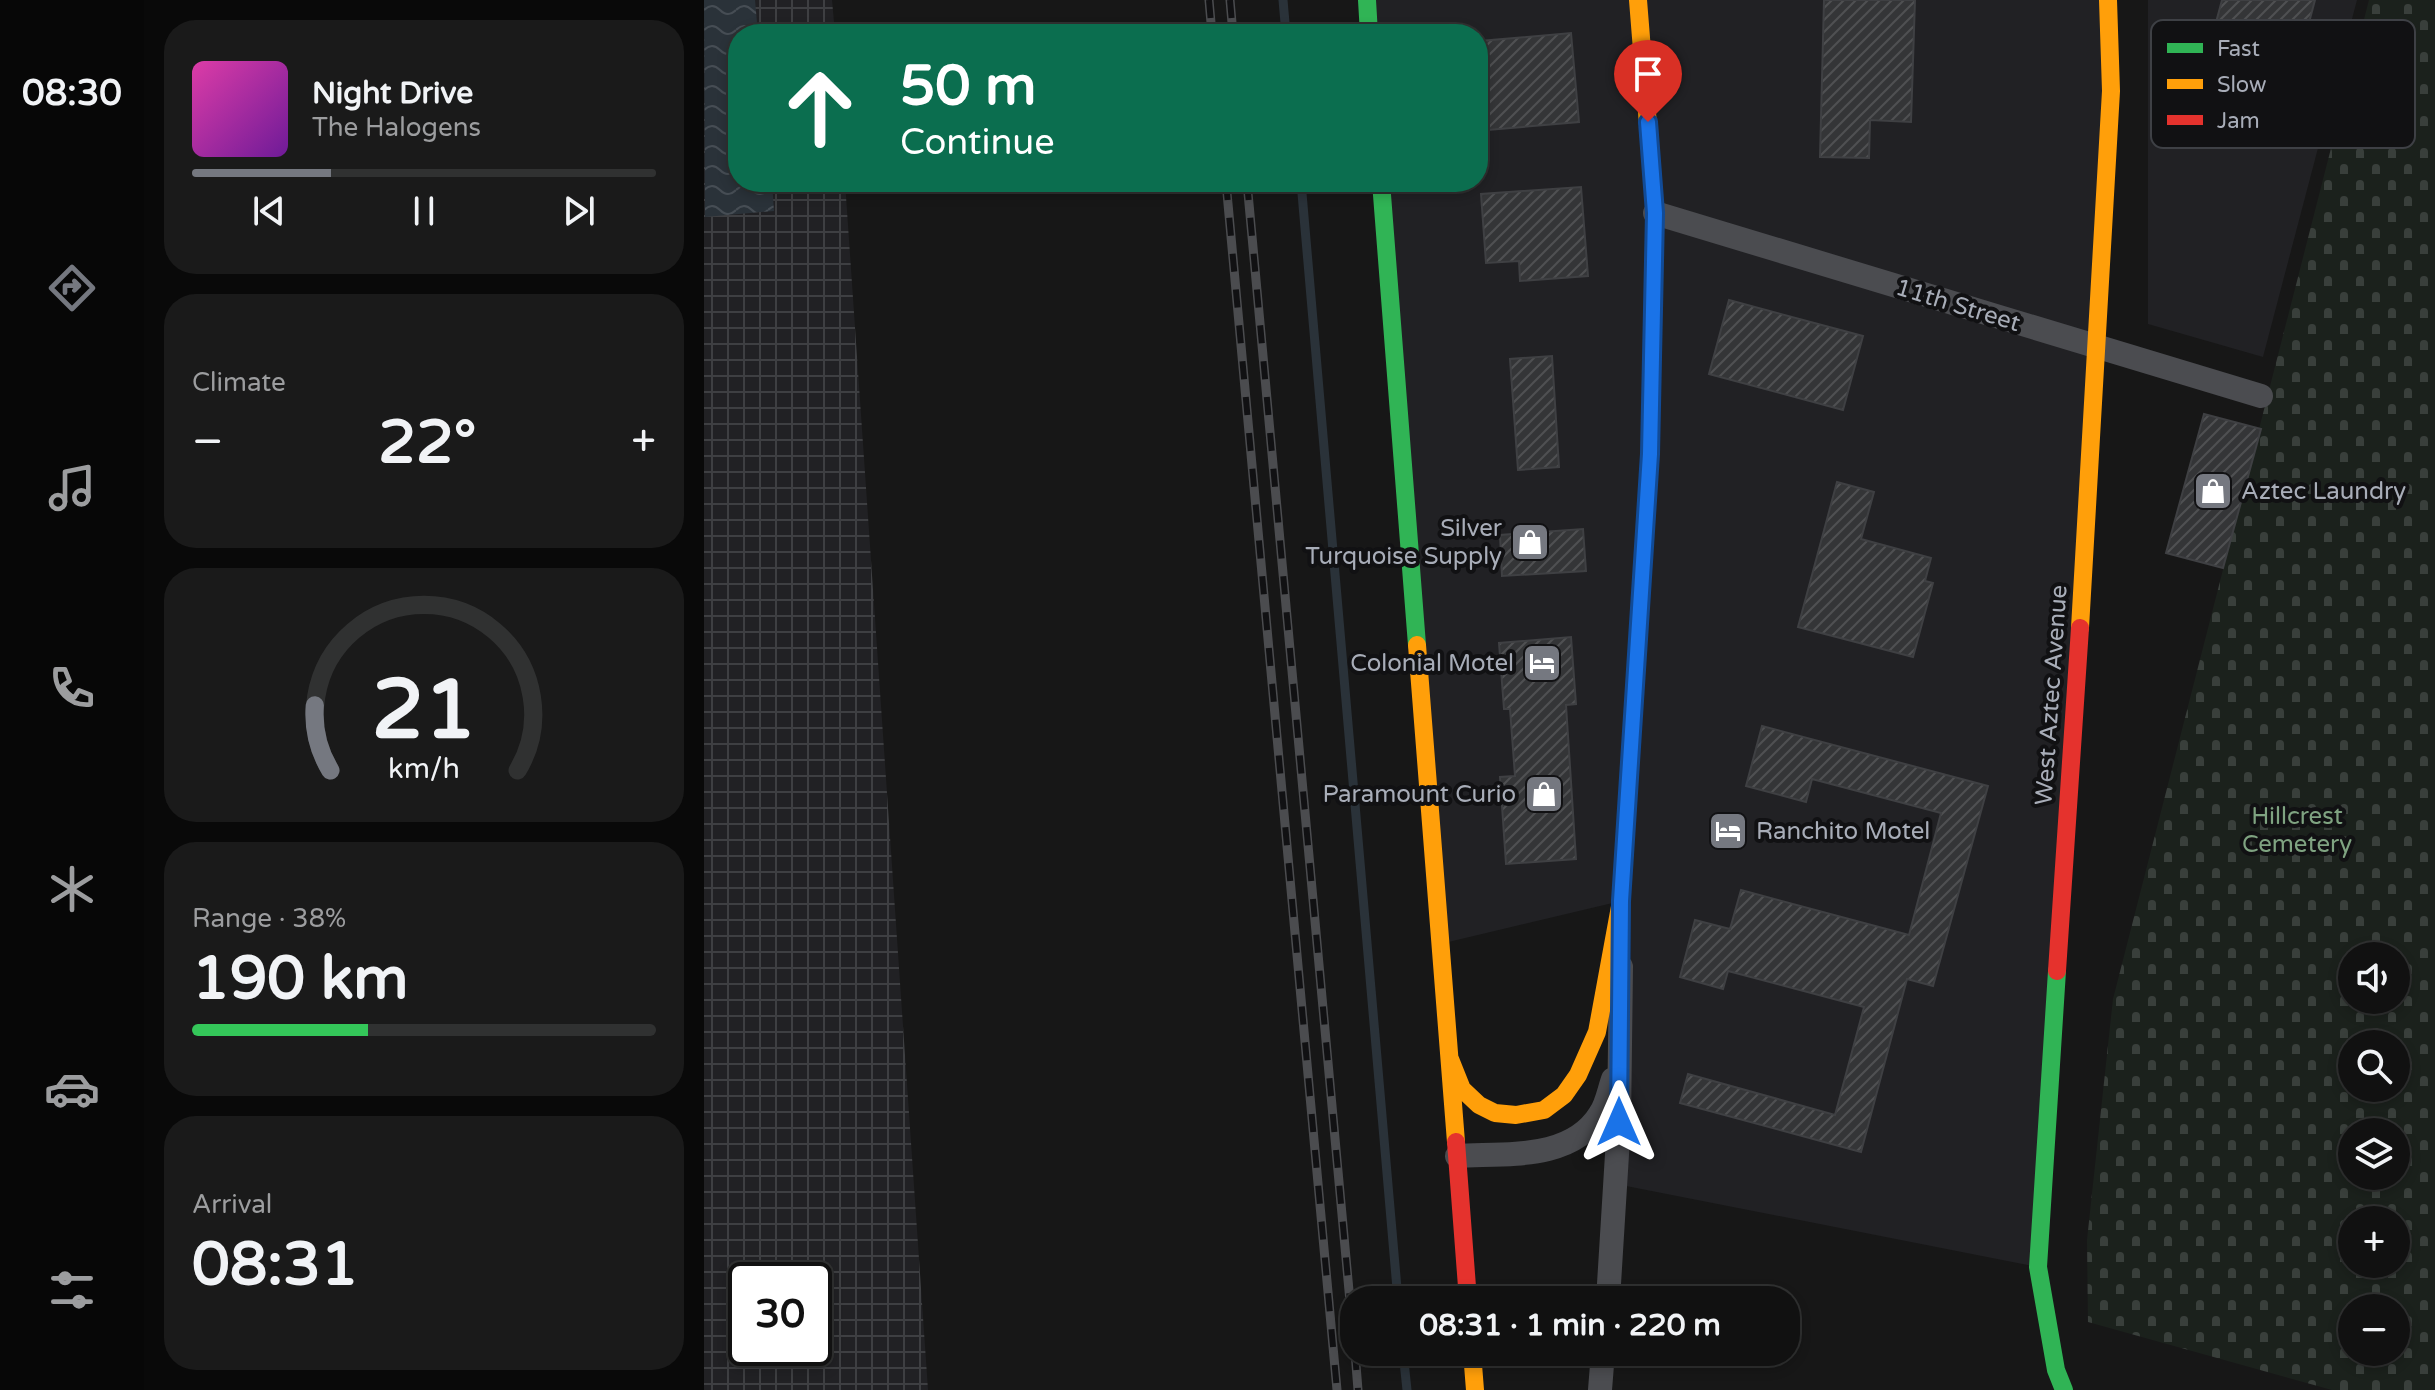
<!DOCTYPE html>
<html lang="en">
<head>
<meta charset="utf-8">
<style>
	:root { --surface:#111; --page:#1a1a1a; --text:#f1f3f6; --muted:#9c9d9f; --line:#303131; --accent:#757880 }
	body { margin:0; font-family:"Varela Round",sans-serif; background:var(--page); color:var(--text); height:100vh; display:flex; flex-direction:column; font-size:30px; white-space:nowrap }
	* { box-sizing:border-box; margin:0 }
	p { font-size:26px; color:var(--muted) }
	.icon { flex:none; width:44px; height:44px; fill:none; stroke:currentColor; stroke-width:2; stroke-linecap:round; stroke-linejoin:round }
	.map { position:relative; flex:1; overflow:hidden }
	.sheet { display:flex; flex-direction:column; gap:20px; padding:20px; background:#090909; width:560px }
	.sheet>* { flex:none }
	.hud { position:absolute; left:24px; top:24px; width:760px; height:168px; border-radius:32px; box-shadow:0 4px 12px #0003,0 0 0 2px var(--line); background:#0b6e4f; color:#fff; overflow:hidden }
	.controls { position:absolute; left:1634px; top:942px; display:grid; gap:16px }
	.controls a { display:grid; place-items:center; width:72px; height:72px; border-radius:50%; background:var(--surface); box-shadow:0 4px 12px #0003,0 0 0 2px var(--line); font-size:40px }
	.speed { position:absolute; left:24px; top:1262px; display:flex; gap:16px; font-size:40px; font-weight:700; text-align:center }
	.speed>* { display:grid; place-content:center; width:104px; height:104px; border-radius:50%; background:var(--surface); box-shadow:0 4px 12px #0003,0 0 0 2px var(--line); line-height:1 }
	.speed .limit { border:4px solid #111; border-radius:12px; background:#fff; color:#111 }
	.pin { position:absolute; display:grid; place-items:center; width:68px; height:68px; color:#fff; margin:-82px -34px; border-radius:50% 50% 50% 0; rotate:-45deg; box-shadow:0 0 8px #0007 }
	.pin .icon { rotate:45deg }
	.me { position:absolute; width:88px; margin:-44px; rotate:0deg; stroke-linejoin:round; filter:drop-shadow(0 0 6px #0008) }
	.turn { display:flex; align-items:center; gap:28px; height:168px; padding:0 40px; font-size:36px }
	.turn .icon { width:104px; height:104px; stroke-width:2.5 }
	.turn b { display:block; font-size:56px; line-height:68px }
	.big { font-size:60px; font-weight:700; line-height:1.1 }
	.sheet .widget { flex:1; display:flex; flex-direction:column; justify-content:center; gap:12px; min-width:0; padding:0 28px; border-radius:32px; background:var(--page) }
	.sheet .dial { align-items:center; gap:0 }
	.dial svg { height:208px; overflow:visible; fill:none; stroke:var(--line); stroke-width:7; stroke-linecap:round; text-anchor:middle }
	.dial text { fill:var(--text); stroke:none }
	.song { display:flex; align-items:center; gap:24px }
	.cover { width:96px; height:96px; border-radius:12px; background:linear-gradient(135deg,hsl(320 70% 55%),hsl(280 70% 35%)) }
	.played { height:8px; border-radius:4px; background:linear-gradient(90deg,var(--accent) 30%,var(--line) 30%) }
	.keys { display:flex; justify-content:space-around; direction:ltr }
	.heat { display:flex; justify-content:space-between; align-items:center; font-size:44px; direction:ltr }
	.charge { height:12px; border-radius:6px; background:linear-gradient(90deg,#34c759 38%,var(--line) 0) }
	.trip { position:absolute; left:636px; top:1286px; width:460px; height:80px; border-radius:32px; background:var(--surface); box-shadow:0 4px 12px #0003,0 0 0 2px var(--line); font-weight:700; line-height:80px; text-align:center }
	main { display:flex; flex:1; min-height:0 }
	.dock { display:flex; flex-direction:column; width:144px; justify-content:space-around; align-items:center; background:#070707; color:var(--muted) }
	.dock .icon { width:56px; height:56px }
	.dock .selected { color:var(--accent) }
	.dock b { font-size:36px; color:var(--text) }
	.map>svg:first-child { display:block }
	.built { fill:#212124 }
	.industrial { fill:url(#industrial-grid); fill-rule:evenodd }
	.cemetery { fill:url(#cemetery-stones); fill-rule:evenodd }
	.water { fill:url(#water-waves) }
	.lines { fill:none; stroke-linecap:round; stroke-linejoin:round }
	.stream { stroke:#2a3239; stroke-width:9 }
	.building { fill:url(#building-hatch); stroke:#3f4043; stroke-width:2 }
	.street { stroke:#4b4c50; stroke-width:24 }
	.fast { stroke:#30b455; stroke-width:18 }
	.slow { stroke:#ff9f0a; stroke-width:18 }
	.jam { stroke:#e5322d; stroke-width:18 }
	.rail-casing { stroke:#4b4c4f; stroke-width:9 }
	.rail { stroke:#111113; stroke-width:6; stroke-dasharray:18; stroke-linecap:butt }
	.route-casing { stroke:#114b97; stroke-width:20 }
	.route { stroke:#1a73e8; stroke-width:14 }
	.labels { text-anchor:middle; stroke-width:8; stroke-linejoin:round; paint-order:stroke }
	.street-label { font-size:24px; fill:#a8adb8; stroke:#111113 }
	.poi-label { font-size:24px; fill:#a8adb8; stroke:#111113; text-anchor:end }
	.park-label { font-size:24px; fill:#7fa381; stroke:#111113 }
	.key { fill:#111113; stroke:#3e4045; stroke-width:2 }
	.key-label { font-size:22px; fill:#a8adb8 }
</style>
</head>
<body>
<main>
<nav class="dock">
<b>08:30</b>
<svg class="icon selected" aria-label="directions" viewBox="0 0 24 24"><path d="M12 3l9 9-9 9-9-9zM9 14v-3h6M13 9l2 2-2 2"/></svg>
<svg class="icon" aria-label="music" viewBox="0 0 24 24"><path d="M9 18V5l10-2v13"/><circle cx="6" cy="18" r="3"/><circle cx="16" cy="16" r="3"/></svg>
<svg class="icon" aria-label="phone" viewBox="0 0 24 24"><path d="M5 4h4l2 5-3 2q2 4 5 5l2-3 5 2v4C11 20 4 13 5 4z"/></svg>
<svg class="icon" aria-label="climate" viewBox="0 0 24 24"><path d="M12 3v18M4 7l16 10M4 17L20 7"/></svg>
<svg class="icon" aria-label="car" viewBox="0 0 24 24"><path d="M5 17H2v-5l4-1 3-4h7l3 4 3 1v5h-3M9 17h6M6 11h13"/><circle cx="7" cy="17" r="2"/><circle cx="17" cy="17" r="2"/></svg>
<svg class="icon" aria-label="filters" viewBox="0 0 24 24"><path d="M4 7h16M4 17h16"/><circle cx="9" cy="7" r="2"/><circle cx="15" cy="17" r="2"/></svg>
</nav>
<section class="sheet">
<div class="widget">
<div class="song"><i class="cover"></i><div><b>Night Drive</b><p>The Halogens</p></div></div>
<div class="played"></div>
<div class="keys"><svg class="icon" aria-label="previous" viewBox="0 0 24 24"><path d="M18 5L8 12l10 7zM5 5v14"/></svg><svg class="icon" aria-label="pause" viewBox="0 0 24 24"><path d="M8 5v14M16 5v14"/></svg><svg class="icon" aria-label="next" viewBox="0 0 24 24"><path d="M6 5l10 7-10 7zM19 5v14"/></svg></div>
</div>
<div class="widget"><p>Climate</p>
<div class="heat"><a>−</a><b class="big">22°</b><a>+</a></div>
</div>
<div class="widget dial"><svg viewBox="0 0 100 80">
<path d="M14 69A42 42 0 1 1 86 69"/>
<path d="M14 69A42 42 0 0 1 8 44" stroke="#757880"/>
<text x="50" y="56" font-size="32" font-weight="700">21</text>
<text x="50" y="72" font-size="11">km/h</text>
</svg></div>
<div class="widget"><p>Range · 38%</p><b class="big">190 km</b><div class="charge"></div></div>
<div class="widget"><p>Arrival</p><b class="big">08:31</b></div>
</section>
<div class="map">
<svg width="1731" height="1390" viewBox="0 0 1731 1390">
	<defs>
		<pattern id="industrial-grid" width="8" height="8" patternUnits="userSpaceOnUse" patternTransform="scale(2)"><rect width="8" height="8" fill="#212124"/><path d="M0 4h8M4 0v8" fill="none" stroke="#3e3f42"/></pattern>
		<pattern id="cemetery-stones" width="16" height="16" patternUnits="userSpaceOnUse" patternTransform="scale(2)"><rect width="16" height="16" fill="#1b211c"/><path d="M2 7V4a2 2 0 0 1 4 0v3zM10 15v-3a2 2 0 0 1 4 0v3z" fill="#393f3b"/></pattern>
		<pattern id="water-waves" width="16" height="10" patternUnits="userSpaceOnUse" patternTransform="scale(2)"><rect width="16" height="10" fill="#2a3239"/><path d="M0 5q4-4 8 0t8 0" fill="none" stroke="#464d54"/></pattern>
		<pattern id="building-hatch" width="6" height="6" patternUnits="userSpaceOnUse" patternTransform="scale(2)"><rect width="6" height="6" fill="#343537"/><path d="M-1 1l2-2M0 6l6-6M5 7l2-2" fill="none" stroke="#4f5052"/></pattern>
	</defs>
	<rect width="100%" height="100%" fill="#171717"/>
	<!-- built -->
	<path class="built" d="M663 0H1404L1334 1267 912 1184 917 901 736 944 677 182H774V34H665Z
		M1444 0H1653L1559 357 1444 324Z"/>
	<!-- industrial -->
	<path class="industrial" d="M0 0H128L131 34H34V182H141L224 1390H0ZM42 1280H110V1348H42Z"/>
	<!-- cemetery -->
	<path class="cemetery" d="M1665 0H1731V1390H1628L1384 1322 1383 1240 1409 999ZM1648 956H1692V1000H1648ZM1648 1044H1692V1088H1648ZM1648 1132H1692V1176H1648ZM1648 1220H1692V1264H1648ZM1648 1308H1692V1352H1648Z"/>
	<!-- water -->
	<path class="water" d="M0 0H51L54 34H34V182H68L70 211 1 217Z"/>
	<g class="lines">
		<!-- stream -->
		<path class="stream" d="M579 0 582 34
			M597 182 694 1300
			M699 1352 703 1390"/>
	</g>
	<!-- building -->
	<path class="building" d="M1120 0H1211L1207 122 1166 120 1165 158 1116 157Z
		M1518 0H1611L1586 94 1499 71Z
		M867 33 875 122 784 130 776 41Z
		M877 187 884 276 816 281 815 261 782 263 777 194Z
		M1025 300 1159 336 1139 410 1005 374Z
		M848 356 855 467 814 470 806 359Z
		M1500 414 1557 429 1519 568 1462 553Z
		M1133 482 1170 492 1157 539 1227 558 1221 581 1229 583 1209 657 1094 627Z
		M879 529 882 571 798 576 796 535Z
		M867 637 872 704 862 705 872 859 802 864 796 777 811 776 806 709H800L795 643Z
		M1058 726 1284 786 1229 986 1203 979 1157 1152 976 1103 984 1074 1131 1115 1160 1007 1024 971 1019 989 976 977 991 920 1026 929 1037 890 1205 935 1237 813 1108 779 1102 802 1042 786Z"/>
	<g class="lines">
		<!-- street -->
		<path class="street" d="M951 213 1557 396
			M753 1156C801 1153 867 1161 896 1114 903 1104 905 1090 909 1079
			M904 1300 915 1122 917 967
			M896 1390 899 1352"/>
		<!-- fast -->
		<path class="fast" d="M663 0 665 34
			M677 182 713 645
			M1353 971 1334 1267 1352 1370 1360 1390"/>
		<!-- slow -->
		<path class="slow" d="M934 0 951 213 950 253
			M1376 628 1407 91 1404 0
			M713 645 752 1142
			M746 1059 758 1089 775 1105 791 1113 812 1115 840 1110 860 1095 874 1075 893 1032 917 901 939 560
			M768 1352 771 1390"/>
		<!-- jam -->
		<path class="jam" d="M939 560 946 454 950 253
			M1353 971 1376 628
			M752 1142 764 1300"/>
		<defs>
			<path id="rail" d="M505 0 508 34
				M526 0 529 34
				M522 182 633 1390
				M543 182 650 1345
				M651 1352 654 1390"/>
		</defs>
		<!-- rail casing -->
		<use href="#rail" class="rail-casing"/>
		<!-- rail -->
		<use href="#rail" class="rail"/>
	</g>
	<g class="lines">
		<defs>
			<path id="route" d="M915 1122 917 901 946 454 951 213 944 122"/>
		</defs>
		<!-- route casing -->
		<use href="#route" class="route-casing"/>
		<!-- route -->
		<use href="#route" class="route"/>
	</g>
	<!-- icons -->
	<defs>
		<symbol id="shop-square" viewBox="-11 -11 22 22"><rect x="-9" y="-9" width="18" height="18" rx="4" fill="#757880" stroke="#111113"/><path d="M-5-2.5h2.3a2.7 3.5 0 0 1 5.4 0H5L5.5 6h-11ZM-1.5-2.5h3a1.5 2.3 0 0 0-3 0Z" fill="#fff"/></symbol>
		<symbol id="hotel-square" viewBox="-11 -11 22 22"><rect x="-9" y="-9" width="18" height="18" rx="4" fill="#757880" stroke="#111113"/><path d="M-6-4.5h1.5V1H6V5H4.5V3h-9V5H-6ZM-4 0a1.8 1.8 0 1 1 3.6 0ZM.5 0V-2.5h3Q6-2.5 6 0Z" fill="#fff"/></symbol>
	</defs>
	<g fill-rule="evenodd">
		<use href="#shop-square" x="1487" y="469" width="44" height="44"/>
		<use href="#shop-square" x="804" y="520" width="44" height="44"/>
		<use href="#hotel-square" x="816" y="641" width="44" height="44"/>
		<use href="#shop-square" x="818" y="772" width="44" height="44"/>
		<use href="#hotel-square" x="1002" y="809" width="44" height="44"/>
	</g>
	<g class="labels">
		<!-- street labels -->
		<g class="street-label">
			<text transform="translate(1254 305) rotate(17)" y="8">11th Street</text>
			<text transform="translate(1347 695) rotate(-86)" y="8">West Aztec Avenue</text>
		</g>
		<!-- poi labels -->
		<g class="poi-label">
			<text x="1537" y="499" text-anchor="start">Aztec Laundry</text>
			<text x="798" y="536">Silver<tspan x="798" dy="28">Turquoise Supply</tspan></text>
			<text x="810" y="671">Colonial Motel</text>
			<text x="812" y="802">Paramount Curio</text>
			<text x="1052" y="839" text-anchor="start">Ranchito Motel</text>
		</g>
		<!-- park labels -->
		<g class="park-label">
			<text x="1593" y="824">Hillcrest<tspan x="1593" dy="28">Cemetery</tspan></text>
		</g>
	</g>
	<!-- legend -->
	<rect x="1447" y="20" width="264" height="128" rx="12" class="key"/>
	<rect x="1463" y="43" width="36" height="10" fill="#30b455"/>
	<rect x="1463" y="79" width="36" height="10" fill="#ff9f0a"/>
	<rect x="1463" y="115" width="36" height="10" fill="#e5322d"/>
	<g class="key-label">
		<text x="1513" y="56">Fast</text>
		<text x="1513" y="92">Slow</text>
		<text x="1513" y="128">Jam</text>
	</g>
</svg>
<div class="controls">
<a><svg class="icon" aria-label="sound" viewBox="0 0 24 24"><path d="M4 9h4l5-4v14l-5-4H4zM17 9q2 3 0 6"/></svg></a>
<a><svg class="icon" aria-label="search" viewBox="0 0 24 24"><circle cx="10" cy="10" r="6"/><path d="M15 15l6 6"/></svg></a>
<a><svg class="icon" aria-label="layers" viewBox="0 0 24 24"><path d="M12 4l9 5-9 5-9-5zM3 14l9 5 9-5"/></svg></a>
<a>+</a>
<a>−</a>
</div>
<div class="speed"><div class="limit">30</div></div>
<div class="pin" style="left:944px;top:122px;background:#d93025"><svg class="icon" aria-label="arrive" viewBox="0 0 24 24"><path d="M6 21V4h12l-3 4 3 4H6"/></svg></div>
<svg class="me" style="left:915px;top:1122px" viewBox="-20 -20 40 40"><path d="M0-17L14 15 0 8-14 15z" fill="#1a73e8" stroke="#fff" stroke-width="4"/></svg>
<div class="trip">08:31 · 1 min · 220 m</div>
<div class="hud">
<div class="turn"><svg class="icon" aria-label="ahead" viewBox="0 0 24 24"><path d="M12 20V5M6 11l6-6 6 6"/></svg><div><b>50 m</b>Continue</div></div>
</div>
</div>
</main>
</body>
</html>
